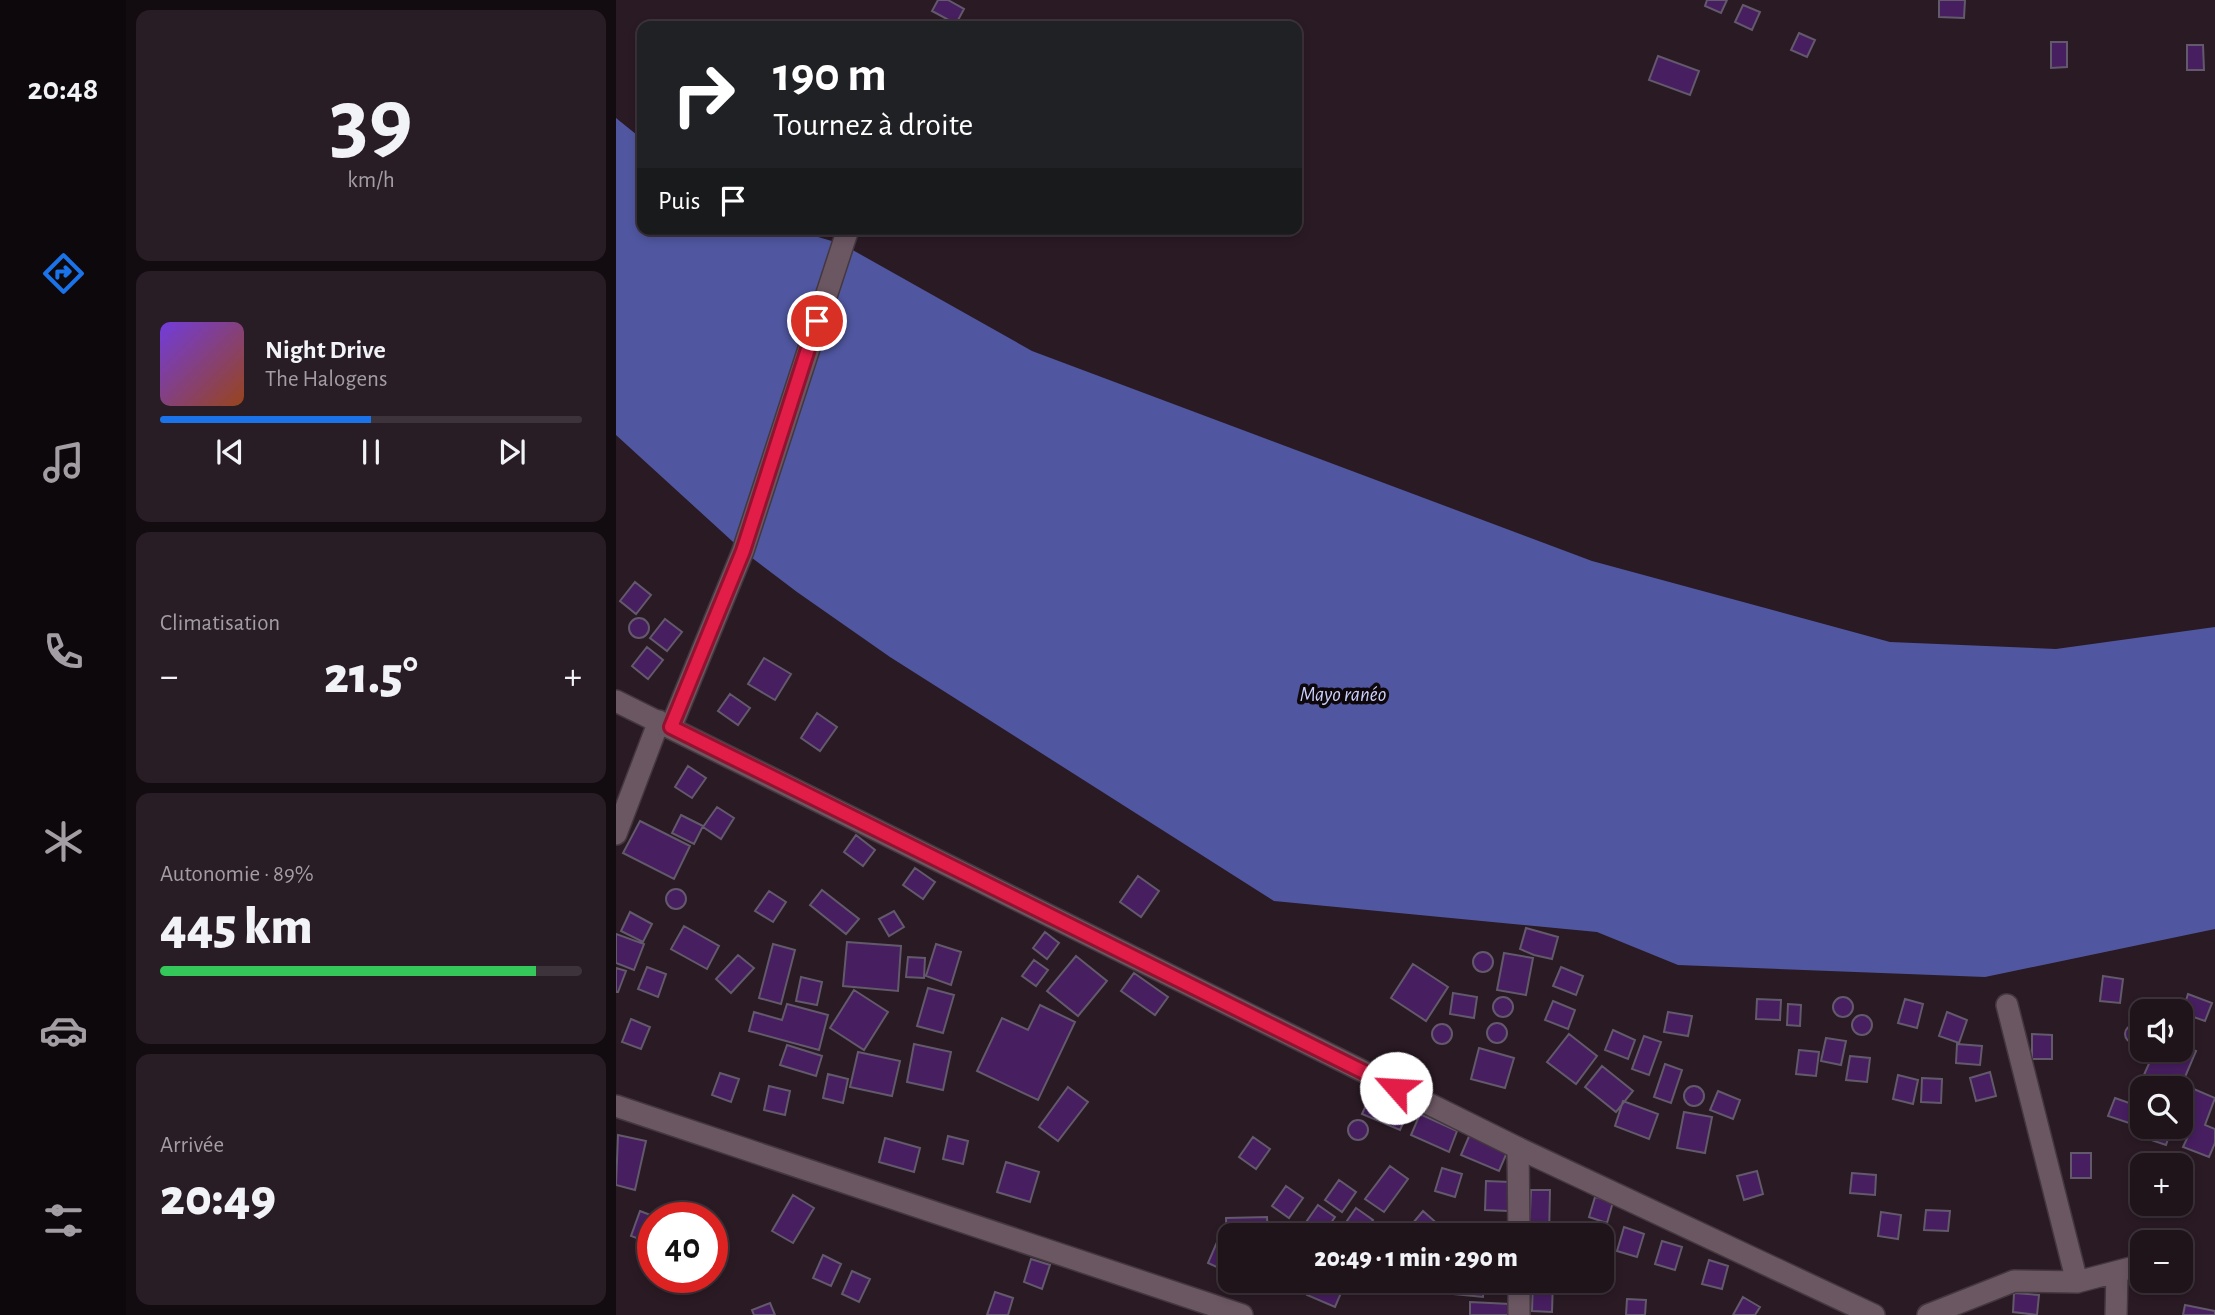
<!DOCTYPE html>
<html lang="fr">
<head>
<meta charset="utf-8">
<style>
	:root { --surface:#20141b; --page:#281d24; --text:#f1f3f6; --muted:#a29ea3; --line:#3d333a; --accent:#1a73e8 }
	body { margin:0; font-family:"Alegreya Sans",sans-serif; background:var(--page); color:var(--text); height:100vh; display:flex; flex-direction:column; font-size:26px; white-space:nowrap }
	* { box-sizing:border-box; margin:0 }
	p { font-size:23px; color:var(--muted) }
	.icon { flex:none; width:38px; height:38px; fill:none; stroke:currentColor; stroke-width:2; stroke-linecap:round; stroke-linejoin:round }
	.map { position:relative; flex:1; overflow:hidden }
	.panel { display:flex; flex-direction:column; gap:10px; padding:10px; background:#120b0f; width:490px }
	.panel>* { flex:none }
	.banner { position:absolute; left:21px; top:21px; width:665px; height:214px; border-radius:14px; box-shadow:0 4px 10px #0003,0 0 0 2px var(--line); background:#202124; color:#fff; overflow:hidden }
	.buttons { position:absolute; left:1514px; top:999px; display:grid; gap:14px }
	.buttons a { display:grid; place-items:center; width:63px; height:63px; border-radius:14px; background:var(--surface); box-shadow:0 4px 10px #0003,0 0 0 2px var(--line); font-size:35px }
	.speed { position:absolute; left:21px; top:1202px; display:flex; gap:14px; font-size:35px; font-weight:700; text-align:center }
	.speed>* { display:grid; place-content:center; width:91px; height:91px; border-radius:50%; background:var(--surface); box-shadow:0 4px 10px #0003,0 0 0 2px var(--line); line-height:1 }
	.speed .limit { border:10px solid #d22; background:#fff; color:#111 }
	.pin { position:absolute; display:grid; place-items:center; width:60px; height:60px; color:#fff; margin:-30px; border:4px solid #fff; border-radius:50%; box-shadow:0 2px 7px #0007 }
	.me { position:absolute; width:77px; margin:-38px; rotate:296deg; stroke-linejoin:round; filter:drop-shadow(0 0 5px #0008) }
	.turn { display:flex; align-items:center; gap:24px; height:147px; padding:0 21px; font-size:32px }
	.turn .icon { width:91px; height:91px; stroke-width:2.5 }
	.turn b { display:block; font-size:49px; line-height:60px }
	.then { display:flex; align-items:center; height:66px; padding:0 21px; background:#0003; gap:14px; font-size:26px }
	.big { font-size:52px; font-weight:800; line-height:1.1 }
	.panel .tile { flex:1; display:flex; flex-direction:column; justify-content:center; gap:10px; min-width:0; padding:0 24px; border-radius:14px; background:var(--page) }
	.panel .dial { align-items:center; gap:0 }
	.dial b { font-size:91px; line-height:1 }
	.song { display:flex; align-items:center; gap:21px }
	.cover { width:84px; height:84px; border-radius:10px; background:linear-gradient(135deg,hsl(260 70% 55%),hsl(20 70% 35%)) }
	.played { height:7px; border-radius:4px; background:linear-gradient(90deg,var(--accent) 50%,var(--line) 50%) }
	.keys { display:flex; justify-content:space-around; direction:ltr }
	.heat { display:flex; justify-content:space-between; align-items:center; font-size:38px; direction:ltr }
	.charge { height:10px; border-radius:5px; background:linear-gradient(90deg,#34c759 89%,var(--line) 0) }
	.trip { position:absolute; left:602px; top:1223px; width:396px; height:70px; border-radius:14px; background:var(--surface); box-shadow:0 4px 10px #0003,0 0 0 2px var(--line); font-weight:800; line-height:70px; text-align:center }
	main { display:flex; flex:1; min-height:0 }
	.tab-bar { display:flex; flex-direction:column; width:126px; justify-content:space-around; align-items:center; background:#0d080b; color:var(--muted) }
	.tab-bar .icon { width:49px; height:49px }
	.tab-bar .selected { color:var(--accent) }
	.tab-bar b { font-size:32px; color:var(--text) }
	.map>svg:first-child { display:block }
	.water { fill:#5057a0 }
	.building { fill:#471e60; stroke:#62596b; stroke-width:2 }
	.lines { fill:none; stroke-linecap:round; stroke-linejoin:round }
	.street-casing { stroke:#44373e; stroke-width:24 }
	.secondary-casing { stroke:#44373e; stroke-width:24 }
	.street { stroke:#6b5762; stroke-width:21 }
	.secondary { stroke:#6b5762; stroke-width:21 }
	.route-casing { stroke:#92132f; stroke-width:18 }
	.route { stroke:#e11d48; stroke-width:12 }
	.labels { text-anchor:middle; stroke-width:7; stroke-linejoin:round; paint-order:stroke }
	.water-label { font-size:21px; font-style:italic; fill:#c9d1fa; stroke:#0e070b }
</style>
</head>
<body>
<main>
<nav class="tab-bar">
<b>20:48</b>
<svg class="icon selected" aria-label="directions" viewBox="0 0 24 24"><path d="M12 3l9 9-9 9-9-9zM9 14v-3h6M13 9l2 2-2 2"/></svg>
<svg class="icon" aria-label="music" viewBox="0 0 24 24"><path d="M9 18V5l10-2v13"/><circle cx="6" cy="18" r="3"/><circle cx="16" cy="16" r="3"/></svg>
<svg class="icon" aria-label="phone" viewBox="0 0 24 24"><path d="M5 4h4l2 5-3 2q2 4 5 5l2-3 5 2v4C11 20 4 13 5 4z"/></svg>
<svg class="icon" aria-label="climate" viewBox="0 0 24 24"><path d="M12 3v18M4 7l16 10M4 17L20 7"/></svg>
<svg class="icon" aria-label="car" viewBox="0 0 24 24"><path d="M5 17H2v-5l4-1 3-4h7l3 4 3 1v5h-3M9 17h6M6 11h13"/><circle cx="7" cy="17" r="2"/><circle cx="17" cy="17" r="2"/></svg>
<svg class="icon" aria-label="filters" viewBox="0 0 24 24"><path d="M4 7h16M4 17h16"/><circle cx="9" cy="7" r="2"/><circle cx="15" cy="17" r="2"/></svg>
</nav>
<section class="panel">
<div class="tile dial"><b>39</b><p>km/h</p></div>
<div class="tile">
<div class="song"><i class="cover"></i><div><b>Night Drive</b><p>The Halogens</p></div></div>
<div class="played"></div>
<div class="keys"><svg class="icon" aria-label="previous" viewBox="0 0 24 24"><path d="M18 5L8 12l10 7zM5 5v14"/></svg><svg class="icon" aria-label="pause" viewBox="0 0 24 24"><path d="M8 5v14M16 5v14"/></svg><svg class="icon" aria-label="next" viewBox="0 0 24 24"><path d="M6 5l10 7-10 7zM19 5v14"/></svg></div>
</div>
<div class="tile"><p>Climatisation</p>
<div class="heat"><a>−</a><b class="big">21.5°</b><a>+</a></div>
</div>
<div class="tile"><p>Autonomie · 89%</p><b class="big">445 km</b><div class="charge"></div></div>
<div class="tile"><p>Arrivée</p><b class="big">20:49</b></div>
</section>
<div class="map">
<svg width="1599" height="1315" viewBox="0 0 1599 1315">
	<rect width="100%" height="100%" fill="#2a1a24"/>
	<!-- water -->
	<path class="water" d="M0 118 26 139V229H175L226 244 416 351 976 561 1274 642 1440 649 1599 627V929L1369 977 1062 965 981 932 658 901 274 657 181 592 127 551 0 435Z"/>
	<!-- building -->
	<path class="building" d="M322 0H332L348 9 340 24 316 11Z
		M1091 0H1111L1105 13 1089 6Z
		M1323 0H1349L1348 18 1323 17Z
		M1127 5 1144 12 1136 30 1119 22Z
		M1183 33 1199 40 1191 57 1175 50Z
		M1435 42H1451V67L1435 68Z
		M1571 45H1587L1588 70H1571Z
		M1042 56 1083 71 1074 95 1033 80Z
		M19 582 35 595 20 614 4 601Z
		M13 628a10 10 0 1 1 20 0a10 10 0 1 1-20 0Z
		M49 619 66 632 51 651 34 638Z
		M31 647 47 660 32 679 16 666Z
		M148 658 175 674 159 700 132 684Z
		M114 694 134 708 122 725 102 711Z
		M201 713 221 727 204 751 185 738Z
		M72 766 90 778 76 798 59 787Z
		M101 807 118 818 105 839 87 827Z
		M65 815 87 826 78 844 56 833Z
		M24 821 74 846 58 879 7 853Z
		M240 835 259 850 247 866 228 852Z
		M299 868 319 882 307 899 287 885Z
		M522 876 543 891 525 917 504 902Z
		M50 899a10 10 0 1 1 20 0a10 10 0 1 1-20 0Z
		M206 890 243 919 230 934 194 905Z
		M153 891 170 902 157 922 139 911Z
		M278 911 288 927 273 936 263 919Z
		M14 912 36 924 27 942 5 931Z
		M68 926 103 946 91 969 55 949Z
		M910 928 942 937 936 959 918 955 904 949Z
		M429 932 443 943 431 959 417 948Z
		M0 934 28 944 18 970 0 963Z
		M231 942 285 946 282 991 227 986Z
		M157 944 179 950 165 1004 143 998Z
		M320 944 345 952 335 985 310 976Z
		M857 962a10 10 0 1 1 20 0a10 10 0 1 1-20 0Z
		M888 953 917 958 910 995 881 990Z
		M122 955 138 968 115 993 100 979Z
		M460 956 491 981 462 1016 431 991Z
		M292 957 309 958 308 978 290 977Z
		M418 960 432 970 420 986 406 976Z
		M797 964 832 987 810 1021 775 998Z
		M31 967 50 974 42 997 22 989Z
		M945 967 967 976 960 995 937 986Z
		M0 968 10 971 2 992H0Z
		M518 973 552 997 539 1015 505 991Z
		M1487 976 1507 979 1504 1003 1484 1001Z
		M185 977 206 982 201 1005 180 1001Z
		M312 988 338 995 327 1033 301 1026Z
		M238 990 272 1012 248 1050 214 1028Z
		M837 993 861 997 858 1018 834 1014Z
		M1572 994 1596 1003 1589 1021 1566 1013Z
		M1217 1007a10 10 0 1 1 20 0a10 10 0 1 1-20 0Z
		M877 1007a10 10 0 1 1 20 0a10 10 0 1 1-20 0Z
		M1141 999 1165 1000 1164 1020 1140 1019Z
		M1289 999 1307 1004 1301 1028 1282 1023Z
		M937 1001 959 1010 952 1029 929 1020Z
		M171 1004 212 1015 203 1050 133 1031 138 1012 166 1020Z
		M1172 1004 1185 1005 1184 1026 1171 1025Z
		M424 1005 459 1022 422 1100 361 1071 386 1018 412 1030Z
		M1052 1012 1076 1016 1072 1036 1048 1032Z
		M1331 1012 1351 1020 1343 1043 1323 1036Z
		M1236 1025a10 10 0 1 1 20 0a10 10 0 1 1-20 0Z
		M15 1019 34 1027 25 1049 6 1042Z
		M871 1033a10 10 0 1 1 20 0a10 10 0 1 1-20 0Z
		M816 1034a10 10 0 1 1 20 0a10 10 0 1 1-20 0Z
		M1509 1034a9 9 0 1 1 18 0a9 9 0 1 1-18 0Z
		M997 1030 1019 1040 1012 1059 989 1050Z
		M953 1034 981 1056 960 1084 931 1062Z
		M1416 1034 1436 1035V1059H1416Z
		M1028 1036 1045 1042 1033 1075 1016 1069Z
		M1210 1038 1230 1041 1225 1065 1205 1061Z
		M298 1044 335 1052 327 1090 291 1082Z
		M1341 1044 1366 1046 1364 1065 1340 1063Z
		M171 1045 206 1056 200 1076 164 1065Z
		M1564 1045 1580 1051 1566 1084 1599 1098 1589 1125 1599 1129V1143L1593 1157 1567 1147 1575 1130 1564 1126V1088H1553L1527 1077 1539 1050H1564Z
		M863 1048 898 1058 889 1088 855 1079Z
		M1183 1050 1203 1052 1200 1076 1180 1074Z
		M242 1052 284 1061 276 1096 234 1087Z
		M1234 1056 1254 1058 1251 1082 1230 1080Z
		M1049 1064 1066 1070 1055 1103 1038 1097Z
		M986 1066 1017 1091 1000 1112 969 1087Z
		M1374 1072 1380 1096 1360 1101 1354 1078Z
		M104 1073 123 1079 115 1102 96 1095Z
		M212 1074 232 1079 227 1103 207 1098Z
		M1282 1075 1302 1080 1297 1104 1277 1099Z
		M1306 1078 1326 1079 1325 1103 1305 1102Z
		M1068 1096a10 10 0 1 1 20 0a10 10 0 1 1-20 0Z
		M153 1086 174 1091 169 1115 148 1110Z
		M452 1087 472 1102 442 1141 423 1127Z
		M1102 1091 1124 1100 1117 1119 1094 1110Z
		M755 1094 793 1110 784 1130 746 1114Z
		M1499 1098 1522 1106 1516 1124 1492 1116Z
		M1007 1101 1042 1114 1033 1139 999 1126Z
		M1068 1112 1096 1117 1089 1153 1061 1148Z
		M804 1114 841 1131 833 1152 795 1135Z
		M732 1130a10 10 0 1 1 20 0a10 10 0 1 1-20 0Z
		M1530 1127H1556L1550 1145 1526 1137Z
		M854 1134 892 1150 883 1171 845 1155Z
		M2 1135 30 1141 19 1190 0 1185Z
		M332 1136 352 1141 347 1164 327 1159Z
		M637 1137 654 1149 640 1169 623 1157Z
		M269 1138 304 1148 298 1172 263 1162Z
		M1455 1153H1475V1178H1455Z
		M390 1162 423 1172 414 1202 381 1192Z
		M774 1166 792 1179 768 1212 749 1199Z
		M826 1168 846 1174 839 1197 819 1191Z
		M1141 1171 1147 1194 1128 1200 1121 1176Z
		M1236 1173 1260 1175 1259 1195 1234 1193Z
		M723 1180 740 1192 726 1212 709 1200Z
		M870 1181 894 1182 893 1211 869 1210Z
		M670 1186 687 1198 673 1218 656 1206Z
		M915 1190H934L933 1236H913Z
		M177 1195 198 1208 177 1243 156 1231Z
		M979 1197 997 1202 991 1223 973 1217Z
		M702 1205 719 1217 706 1236 688 1225Z
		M740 1208 757 1220 746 1236H737L726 1228Z
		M1310 1210 1334 1211 1332 1231 1308 1230Z
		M24 1211 42 1218H37V1244L15 1236Z
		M807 1211 824 1226 816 1236H786Z
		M1265 1212 1285 1215 1282 1239 1262 1236Z
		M651 1217 652 1236H614V1241H611L610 1218Z
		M1008 1227 1028 1234 1021 1257 1001 1251Z
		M1046 1241 1066 1247 1059 1270 1039 1264Z
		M601 1242 614 1248V1273L592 1263Z
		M207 1255 225 1264 215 1286 197 1278Z
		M415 1259 434 1265 426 1289 408 1282Z
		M1093 1260 1112 1266 1106 1289 1086 1284Z
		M236 1271 254 1279 243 1302 226 1294Z
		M697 1281H717L728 1286 719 1307 691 1295Z
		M782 1281H824V1290L783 1292Z
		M839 1281H868L867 1297 838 1294Z
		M872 1281H893L890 1288 884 1291 877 1290Z
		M917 1281H937L936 1312 916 1311Z
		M379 1292 397 1298 392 1315H371Z
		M1398 1293 1423 1295 1421 1315 1397 1312Z
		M1127 1297 1144 1307 1139 1315H1117Z
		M1011 1299 1030 1300 1029 1315H1010Z
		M854 1302 894 1304V1315H854Z
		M154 1303 159 1315H138L136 1310Z
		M1569 1305 1599 1311V1315H1567Z"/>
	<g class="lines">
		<defs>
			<path id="street" d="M55 727 127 551 232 229
				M0 834 43 721
				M1391 1005 1461 1282
				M0 1106 626 1315
				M902 1148 903 1236
				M903 1281V1315
				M1312 1315 1398 1281 1461 1282 1526 1265
				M1500 1315 1501 1272"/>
			<path id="secondary" d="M0 701 902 1148 1258 1315"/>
		</defs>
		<!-- street casing -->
		<use href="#street" class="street-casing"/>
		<!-- secondary casing -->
		<use href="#secondary" class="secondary-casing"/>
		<!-- street -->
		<use href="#street" class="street"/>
		<!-- secondary -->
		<use href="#secondary" class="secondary"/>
	</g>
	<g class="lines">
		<defs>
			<path id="route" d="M201 321 127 551 55 727 780 1088"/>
		</defs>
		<!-- route casing -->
		<use href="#route" class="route-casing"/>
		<!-- route -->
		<use href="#route" class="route"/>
	</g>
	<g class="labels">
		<!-- water labels -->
		<g class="water-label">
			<text x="727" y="701">Mayo ranéo</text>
		</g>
	</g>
</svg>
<div class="buttons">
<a><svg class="icon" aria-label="sound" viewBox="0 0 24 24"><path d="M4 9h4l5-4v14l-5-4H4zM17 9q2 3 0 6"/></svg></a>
<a><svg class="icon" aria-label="search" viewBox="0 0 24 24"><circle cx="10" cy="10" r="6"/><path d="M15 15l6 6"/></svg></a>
<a>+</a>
<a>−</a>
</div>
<div class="speed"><div class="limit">40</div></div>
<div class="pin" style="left:201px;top:321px;background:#d93025"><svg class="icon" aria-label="arrive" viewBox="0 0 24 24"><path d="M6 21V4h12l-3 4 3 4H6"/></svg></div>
<svg class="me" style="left:780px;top:1088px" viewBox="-20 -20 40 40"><circle r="19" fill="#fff"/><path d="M0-13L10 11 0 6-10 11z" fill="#e11d48"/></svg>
<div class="trip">20:49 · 1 min · 290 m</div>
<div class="banner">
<div class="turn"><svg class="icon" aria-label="right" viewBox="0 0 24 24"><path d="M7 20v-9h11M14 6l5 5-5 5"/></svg><div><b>190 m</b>Tournez à droite</div></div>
<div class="then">Puis<svg class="icon" aria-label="arrive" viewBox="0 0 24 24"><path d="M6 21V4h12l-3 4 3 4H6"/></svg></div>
</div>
</div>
</main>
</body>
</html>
